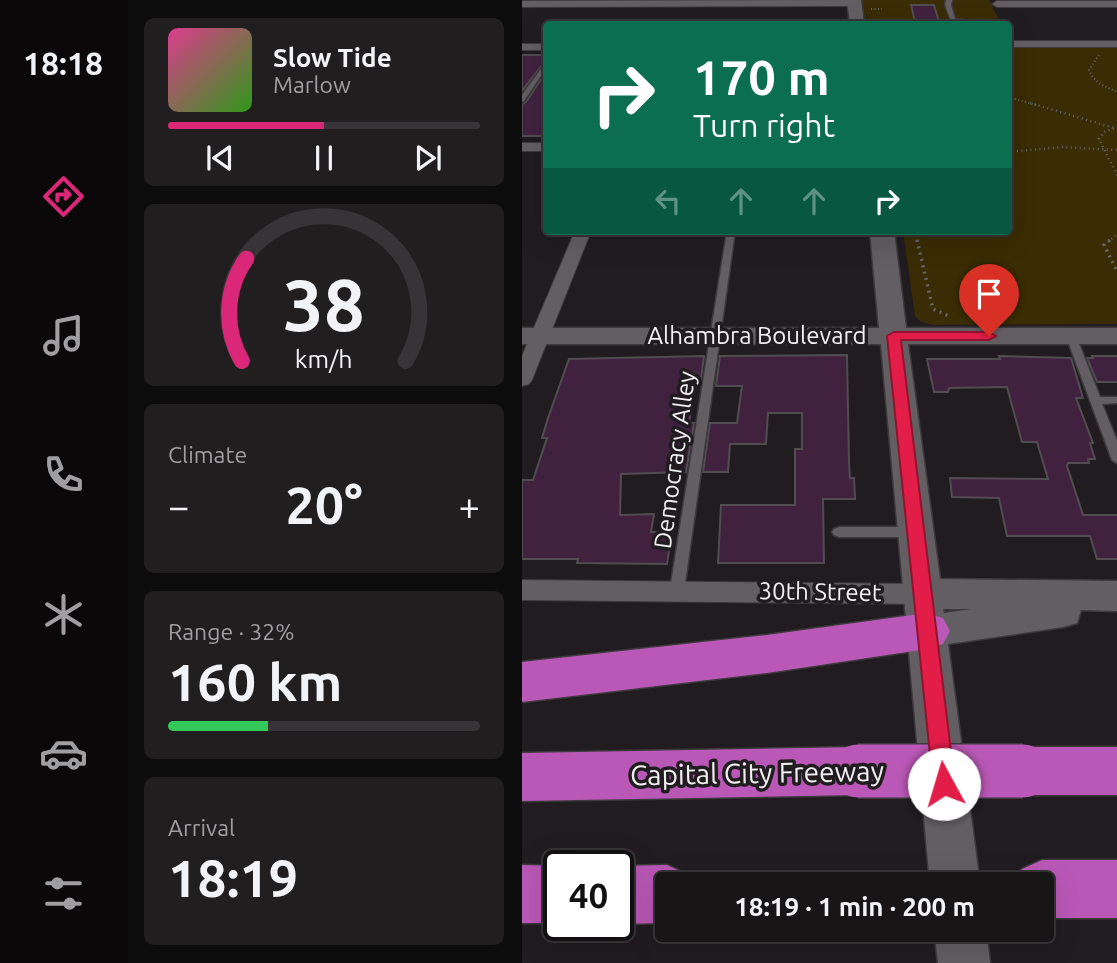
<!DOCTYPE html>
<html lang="en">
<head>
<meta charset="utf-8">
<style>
	:root { --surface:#181517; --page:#211e20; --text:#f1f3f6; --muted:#9f9fa1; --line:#363436; --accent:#db2777 }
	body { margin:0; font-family:Ubuntu,sans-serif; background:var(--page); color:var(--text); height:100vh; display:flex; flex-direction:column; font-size:26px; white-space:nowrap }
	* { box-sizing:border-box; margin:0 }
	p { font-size:23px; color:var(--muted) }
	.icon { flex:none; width:38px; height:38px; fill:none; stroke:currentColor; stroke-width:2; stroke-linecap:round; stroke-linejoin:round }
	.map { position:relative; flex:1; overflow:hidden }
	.sheet { display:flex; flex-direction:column; gap:18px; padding:18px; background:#0d0c0d; width:396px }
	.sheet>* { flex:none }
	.hud { position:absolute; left:21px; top:21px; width:469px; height:214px; border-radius:7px; box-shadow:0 7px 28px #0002,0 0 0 2px var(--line); background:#0b6e4f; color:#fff; overflow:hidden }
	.speed { position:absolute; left:21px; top:850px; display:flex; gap:14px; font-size:35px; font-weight:700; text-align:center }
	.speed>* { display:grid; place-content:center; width:91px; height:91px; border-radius:50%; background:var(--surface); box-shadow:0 7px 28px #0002,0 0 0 2px var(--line); line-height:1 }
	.speed .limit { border:4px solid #111; border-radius:10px; background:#fff; color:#111 }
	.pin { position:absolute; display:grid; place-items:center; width:60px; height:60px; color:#fff; margin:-72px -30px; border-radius:50% 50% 50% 0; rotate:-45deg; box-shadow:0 0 7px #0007 }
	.pin .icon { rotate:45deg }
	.me { position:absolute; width:77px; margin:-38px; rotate:354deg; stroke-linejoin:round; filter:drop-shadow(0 0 5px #0008) }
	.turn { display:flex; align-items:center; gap:24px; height:147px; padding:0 35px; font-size:32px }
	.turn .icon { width:91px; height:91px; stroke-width:2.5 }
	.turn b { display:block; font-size:49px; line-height:60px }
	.lanes { display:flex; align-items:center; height:66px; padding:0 35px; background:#0003; justify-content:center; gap:35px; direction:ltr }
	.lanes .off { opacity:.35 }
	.big { font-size:52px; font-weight:600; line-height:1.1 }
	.sheet .widget { flex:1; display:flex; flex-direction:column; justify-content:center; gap:10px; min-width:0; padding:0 24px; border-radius:10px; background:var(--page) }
	.sheet .dial { align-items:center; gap:0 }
	.dial svg { height:182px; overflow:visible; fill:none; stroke:var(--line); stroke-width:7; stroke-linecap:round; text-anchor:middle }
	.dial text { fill:var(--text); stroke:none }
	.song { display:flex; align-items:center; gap:21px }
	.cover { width:84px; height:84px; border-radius:10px; background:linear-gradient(135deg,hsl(330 70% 55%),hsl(110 70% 35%)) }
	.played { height:7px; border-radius:4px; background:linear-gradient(90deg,var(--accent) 50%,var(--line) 50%) }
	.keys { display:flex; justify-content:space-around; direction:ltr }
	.heat { display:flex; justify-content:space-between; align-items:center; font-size:38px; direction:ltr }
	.charge { height:10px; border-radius:5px; background:linear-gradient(90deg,#34c759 32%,var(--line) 0) }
	.trip { position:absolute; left:133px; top:872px; width:399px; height:70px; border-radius:7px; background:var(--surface); box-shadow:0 7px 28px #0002,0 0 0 2px var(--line); font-weight:600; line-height:70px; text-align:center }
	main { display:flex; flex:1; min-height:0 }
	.menu { display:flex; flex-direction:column; width:126px; justify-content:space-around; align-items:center; background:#0a0809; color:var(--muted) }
	.menu .icon { width:49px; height:49px }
	.menu .current { color:var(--accent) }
	.menu b { font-size:32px; color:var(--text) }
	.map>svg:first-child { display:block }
	.green { fill:#3a2c04 }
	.building { fill:#40223f; stroke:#514c50; stroke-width:2 }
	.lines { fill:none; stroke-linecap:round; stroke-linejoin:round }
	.lane-casing { stroke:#3c3a3c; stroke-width:3 }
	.street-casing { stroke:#3c3a3c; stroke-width:2 }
	.secondary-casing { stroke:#3c3a3c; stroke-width:3 }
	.highway-casing { stroke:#3c3a3c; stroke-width:3 }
	.path-far2 { stroke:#686467; stroke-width:2; stroke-dasharray:1 2.5; stroke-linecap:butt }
	.path-far1 { stroke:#686467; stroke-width:2.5; stroke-dasharray:1 3.5; stroke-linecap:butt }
	.path { stroke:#686467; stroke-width:3.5; stroke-dasharray:2 4.5; stroke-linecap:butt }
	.lane { fill:#635e62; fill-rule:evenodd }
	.street { fill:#635e62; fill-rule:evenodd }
	.secondary { fill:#635e62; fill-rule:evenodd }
	.highway { fill:#ba58b7; fill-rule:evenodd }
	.highway-bridge-casing { stroke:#3c3a3c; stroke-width:56; stroke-linecap:butt }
	.highway-bridge { stroke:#ba58b7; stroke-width:53 }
	.route { fill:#e11d48; stroke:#92132f; stroke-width:2 }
	.labels { text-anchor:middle; stroke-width:7; stroke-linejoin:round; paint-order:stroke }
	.street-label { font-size:24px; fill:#f2eff2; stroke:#201c1f }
	.near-street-label { font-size:28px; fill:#f2eff2; stroke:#201c1f }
</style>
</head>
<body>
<main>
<nav class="menu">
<b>18:18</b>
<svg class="icon current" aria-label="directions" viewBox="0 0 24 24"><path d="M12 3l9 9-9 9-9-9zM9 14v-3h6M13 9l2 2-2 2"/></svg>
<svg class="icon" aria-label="music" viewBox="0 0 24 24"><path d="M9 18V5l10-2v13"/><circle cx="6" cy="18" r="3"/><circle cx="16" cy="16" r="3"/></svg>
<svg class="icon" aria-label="phone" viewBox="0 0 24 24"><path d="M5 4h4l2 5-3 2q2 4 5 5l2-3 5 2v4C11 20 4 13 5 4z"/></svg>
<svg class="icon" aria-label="climate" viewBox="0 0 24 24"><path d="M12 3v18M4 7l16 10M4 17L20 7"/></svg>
<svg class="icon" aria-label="car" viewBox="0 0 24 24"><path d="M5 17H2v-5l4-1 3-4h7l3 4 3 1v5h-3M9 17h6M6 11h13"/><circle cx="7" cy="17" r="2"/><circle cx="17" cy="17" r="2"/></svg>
<svg class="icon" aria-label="filters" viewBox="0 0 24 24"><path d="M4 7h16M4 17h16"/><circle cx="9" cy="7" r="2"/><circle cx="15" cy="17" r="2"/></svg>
</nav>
<section class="sheet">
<div class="widget">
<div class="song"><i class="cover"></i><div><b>Slow Tide</b><p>Marlow</p></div></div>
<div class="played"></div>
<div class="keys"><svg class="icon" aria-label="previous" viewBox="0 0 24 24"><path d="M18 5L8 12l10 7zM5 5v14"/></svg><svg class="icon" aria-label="pause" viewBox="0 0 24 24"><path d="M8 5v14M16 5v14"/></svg><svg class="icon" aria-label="next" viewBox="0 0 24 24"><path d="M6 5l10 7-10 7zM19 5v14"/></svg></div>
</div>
<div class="widget dial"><svg viewBox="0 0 100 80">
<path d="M14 69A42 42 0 1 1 86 69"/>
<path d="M14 69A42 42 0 0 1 16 24" stroke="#db2777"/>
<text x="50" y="56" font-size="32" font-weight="700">38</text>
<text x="50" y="72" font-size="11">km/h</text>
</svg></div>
<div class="widget"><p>Climate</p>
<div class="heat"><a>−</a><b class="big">20°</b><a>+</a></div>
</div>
<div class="widget"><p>Range · 32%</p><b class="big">160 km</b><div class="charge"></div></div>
<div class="widget"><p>Arrival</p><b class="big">18:19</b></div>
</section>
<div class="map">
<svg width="596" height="963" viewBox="0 0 596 963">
	<rect width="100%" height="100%" fill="#201c1f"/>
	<!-- green -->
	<path class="green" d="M340 0H467L479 24H344Z
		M487 47H595V324L411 325 399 322 393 316 381 231H486Z"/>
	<!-- building -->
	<path class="building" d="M389 5H412L417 22H393Z
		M0 55H24V60L0 91Z
		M24 72V136H0V104L4 102Z
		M325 355 327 462 328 478H332L333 499H301L302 563H196L199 505H273V449H280V413H246L244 444H208L206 472H181L188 423H215L220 386H194L198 356Z
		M182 356 178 386H173L167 423H172L164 472 99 474 98 515 132 514 129 532H150L145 564 55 563 56 559H0V480H11L25 438H20L26 418 47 359Z
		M477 356 549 358 561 398H554L571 443H568L573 459H566L567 463H546L545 466 561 515H596V559H575L568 536H485L477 498 430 497 428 478 526 479 515 442H500L485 387 427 388 426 392H412L405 359H478Z
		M570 356H596V382H575L565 358H571Z"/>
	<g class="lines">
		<defs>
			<path id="lane" d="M424 0H430L429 5 433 19 474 24 429 21 423 5Z
				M485 24 489 25 490 26 486 28Z
				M24 62V68L2 101 0 102V95Z
				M205 231H213L162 590 160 594 155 595 150 594 148 590Z
				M549 333 554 336 578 397H596V403L580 404 596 443V464L590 460 544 336Z
				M317 527H390L395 529 397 532 395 535 390 537H317L312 535 310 532 312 529Z"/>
			<path id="street" d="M0 1 333 0 338 3 333 6 0 7Z
				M596 1V7H475L470 4 475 1Z
				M486 41H596V47H486Z
				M0 44H24V50H0Z
				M0 143H24V151H0Z
				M53 231H69L10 380 7 384 0 386V356Z
				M0 580 401 584 410 587 414 594 410 601 401 604 0 600Z"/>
			<path id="secondary" d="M325 0H339L342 24H328Z
				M348 231H372L384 328H596V344H386L418 579 596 581V611L559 610 555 623 541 627 426 644 458 884H408L359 344H0V328H357ZM421 609H449L422 613Z
				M412 929H464L468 963H416Z"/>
			<path id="highway" d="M405 613 421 618 428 631 421 644 405 649 245 673 0 702V662L245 635Z
				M336 747 354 754 362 771 354 788 336 795 0 801V753Z
				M501 747H596V795H501L483 788 475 771 483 754Z
				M520 860H596V918H520V884H493L500 869Z
				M0 865 40 866H37V923H0Z
				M145 865 165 874 170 884H145V923L96 924 95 866Z"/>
		</defs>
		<!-- lane casing -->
		<use href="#lane" class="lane-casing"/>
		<!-- street casing -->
		<use href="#street" class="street-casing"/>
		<!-- secondary casing -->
		<use href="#secondary" class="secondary-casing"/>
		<!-- highway casing -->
		<use href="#highway" class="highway-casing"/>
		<!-- path-far2 -->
		<path class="path-far2" d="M349 9H360
			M577 55 567 70C572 83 584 87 596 92
			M486 97 514 105"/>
		<!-- path-far1 -->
		<path class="path-far1" d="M508 103 592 128
			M596 127 582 132 577 139 596 177
			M486 152 541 147 596 150
			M393 231 395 242
			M586 242 596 233"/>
		<!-- path -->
		<path class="path" d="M395 240 411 309 427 316
			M588 240 582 245 596 273"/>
		<!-- lane -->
		<use href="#lane" class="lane"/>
		<!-- street -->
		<use href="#street" class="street"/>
		<!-- secondary -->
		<use href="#secondary" class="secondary"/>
		<!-- highway -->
		<use href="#highway" class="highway"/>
		<defs>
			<path id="highway-bridge" d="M336 771H501"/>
		</defs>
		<!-- highway-bridge casing -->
		<use href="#highway-bridge" class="highway-bridge-casing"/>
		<!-- highway-bridge -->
		<use href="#highway-bridge" class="highway-bridge"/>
	</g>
	<!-- route -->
	<path class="route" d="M372 332H467L474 336 467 340H379L433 784 430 791 422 794 414 791 411 784 365 336Z"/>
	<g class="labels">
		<!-- street labels -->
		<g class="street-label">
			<text x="235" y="344">Alhambra Boulevard</text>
			<text transform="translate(153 460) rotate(-82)" y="8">Democracy Alley</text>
			<text transform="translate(298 592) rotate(1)" y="8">30th Street</text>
		</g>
		<!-- near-street labels -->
		<g class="near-street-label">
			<text transform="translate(235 773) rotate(-1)" y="10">Capital City Freeway</text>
		</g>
	</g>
</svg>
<div class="speed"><div class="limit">40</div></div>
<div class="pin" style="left:467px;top:336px;background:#d93025"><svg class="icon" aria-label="arrive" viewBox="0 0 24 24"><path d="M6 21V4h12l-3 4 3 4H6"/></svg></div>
<svg class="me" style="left:422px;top:784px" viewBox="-20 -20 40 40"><circle r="19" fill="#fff"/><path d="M0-13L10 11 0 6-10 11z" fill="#e11d48"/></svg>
<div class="trip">18:19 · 1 min · 200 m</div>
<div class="hud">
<div class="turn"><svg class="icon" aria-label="right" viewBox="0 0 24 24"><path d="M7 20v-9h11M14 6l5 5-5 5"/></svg><div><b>170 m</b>Turn right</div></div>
<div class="lanes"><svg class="icon off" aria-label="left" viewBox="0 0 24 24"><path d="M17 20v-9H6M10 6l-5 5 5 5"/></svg><svg class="icon off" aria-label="ahead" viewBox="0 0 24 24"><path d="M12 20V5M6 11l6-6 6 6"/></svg><svg class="icon off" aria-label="ahead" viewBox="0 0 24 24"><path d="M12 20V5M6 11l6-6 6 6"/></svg><svg class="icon" aria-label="right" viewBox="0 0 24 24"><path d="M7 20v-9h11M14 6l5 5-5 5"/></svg></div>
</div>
</div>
</main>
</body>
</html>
